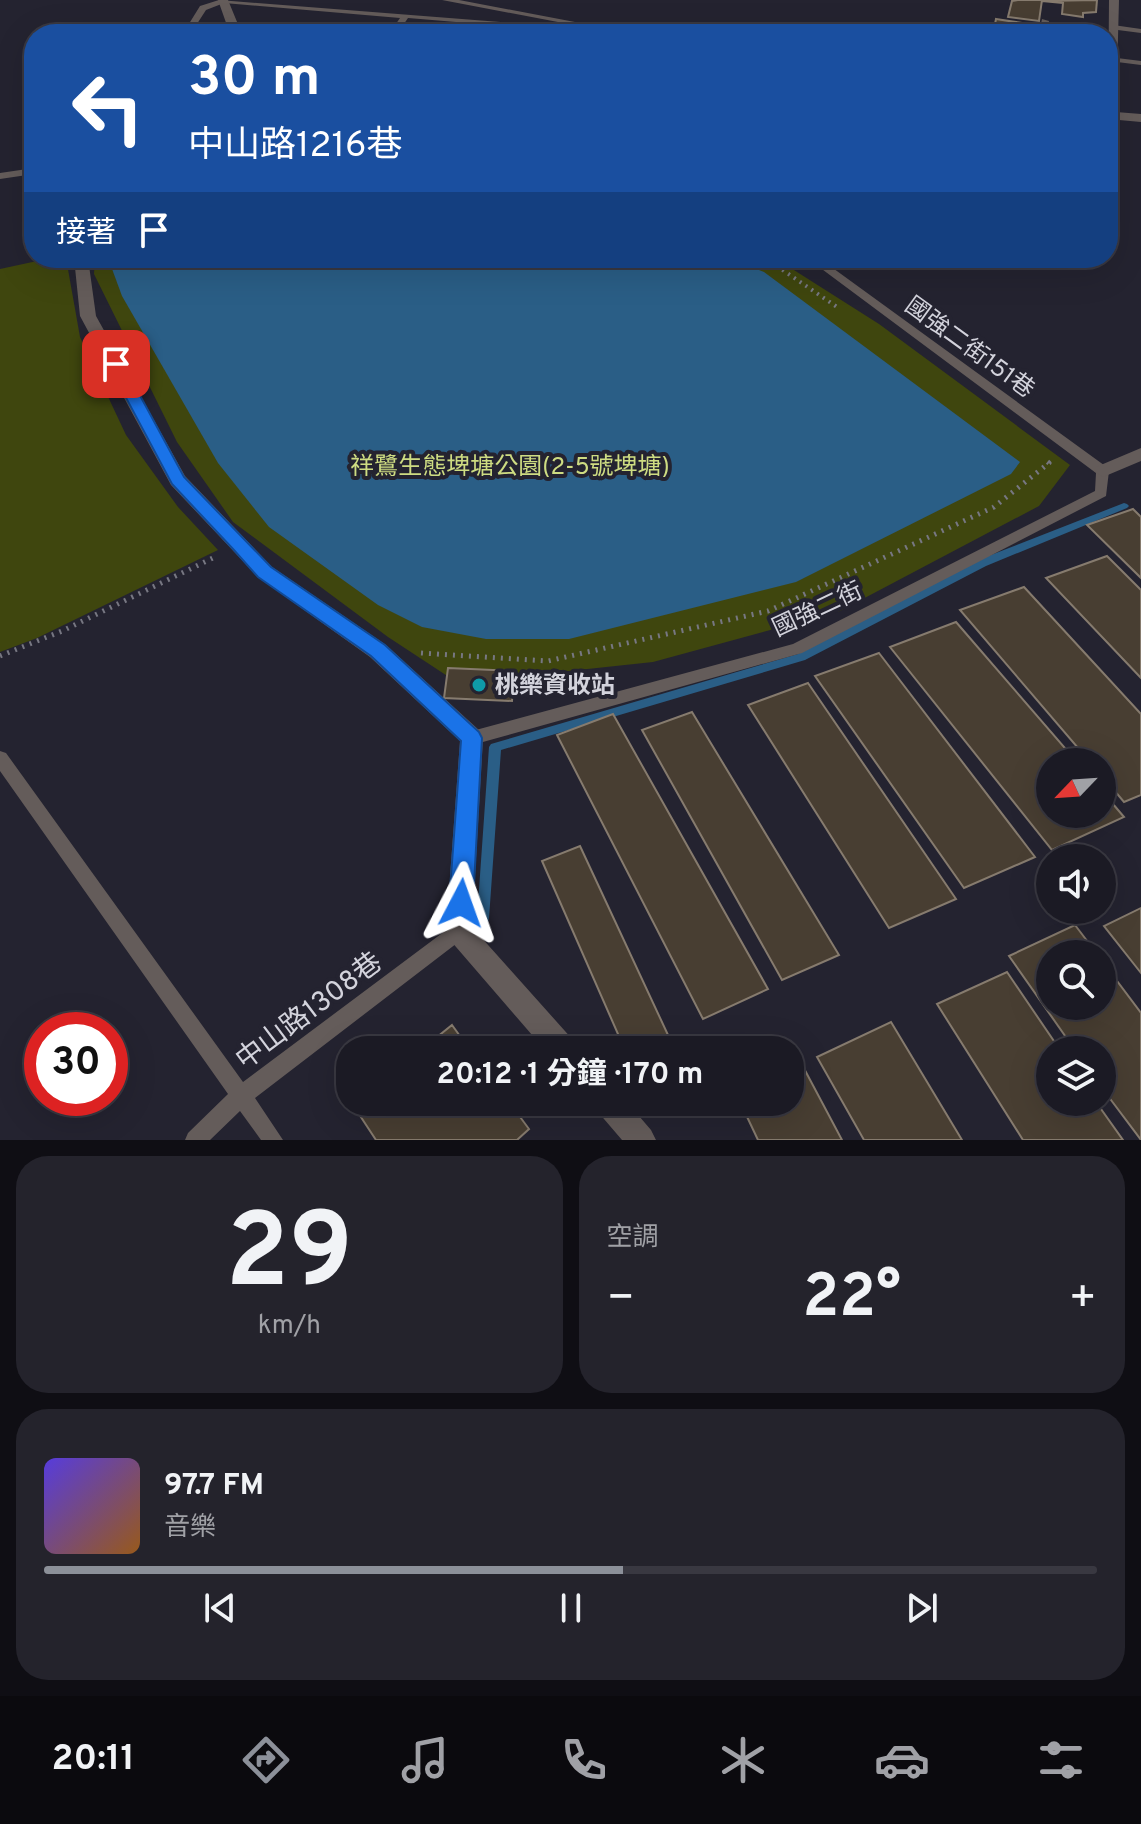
<!DOCTYPE html>
<html lang="zh-TW">
<head>
<meta charset="utf-8">
<style>
	:root { --surface:#1b1a24; --page:#24232c; --text:#f1f3f6; --muted:#a0a1a6; --line:#393841; --accent:#8c9099 }
	body { margin:0; font-family:Overpass,"Noto Sans TC",sans-serif; background:var(--page); color:var(--text); height:100vh; display:flex; flex-direction:column; font-size:30px; white-space:nowrap }
	* { box-sizing:border-box; margin:0 }
	p { font-size:26px; color:var(--muted) }
	.icon { flex:none; width:44px; height:44px; fill:none; stroke:currentColor; stroke-width:2; stroke-linecap:round; stroke-linejoin:round }
	.map { position:relative; height:1140px; overflow:hidden }
	.details { display:flex; flex-direction:column; gap:16px; padding:16px; background:#0f0e14; flex:1 }
	.details>* { flex:none }
	.banner { position:absolute; left:24px; top:24px; width:1094px; height:244px; border-radius:32px; box-shadow:0 8px 32px #0002,0 0 0 2px var(--line); background:#1a4fa0; color:#fff; overflow:hidden }
	.needle { width:52px; rotate:245deg }
	.tools { position:absolute; left:1036px; top:748px; display:grid; gap:16px }
	.tools a { display:grid; place-items:center; width:80px; height:80px; border-radius:50%; background:var(--surface); box-shadow:0 8px 32px #0002,0 0 0 2px var(--line); font-size:40px }
	.speed { position:absolute; left:24px; top:1012px; display:flex; gap:16px; font-size:40px; font-weight:700; text-align:center }
	.speed>* { display:grid; place-content:center; width:104px; height:104px; border-radius:50%; background:var(--surface); box-shadow:0 8px 32px #0002,0 0 0 2px var(--line); line-height:1 }
	.speed .limit { border:12px solid #d22; background:#fff; color:#111 }
	.pin { position:absolute; display:grid; place-items:center; width:68px; height:68px; color:#fff; margin:-34px; border-radius:16px; box-shadow:0 4px 12px #0006 }
	.me { position:absolute; width:88px; margin:-44px; rotate:4deg; stroke-linejoin:round; filter:drop-shadow(0 0 6px #0008) }
	.turn { display:flex; align-items:center; gap:28px; height:168px; padding:0 32px; font-size:36px }
	.turn .icon { width:104px; height:104px; stroke-width:2.5 }
	.turn b { display:block; font-size:56px; line-height:68px }
	.then { display:flex; align-items:center; height:76px; padding:0 32px; background:#0003; gap:16px; font-size:30px }
	.big { font-size:60px; font-weight:700; line-height:1.1 }
	.details .card { flex:1; display:flex; flex-direction:column; justify-content:center; gap:12px; min-width:0; padding:0 28px; border-radius:32px; background:var(--page) }
	.details .dial { align-items:center; gap:0 }
	.dial b { font-size:104px; line-height:1 }
	.song { display:flex; align-items:center; gap:24px }
	.cover { width:96px; height:96px; border-radius:12px; background:linear-gradient(135deg,hsl(250 70% 55%),hsl(30 70% 35%)) }
	.played { height:8px; border-radius:4px; background:linear-gradient(90deg,var(--accent) 55%,var(--line) 55%) }
	.keys { display:flex; justify-content:space-around; direction:ltr }
	.heat { display:flex; justify-content:space-between; align-items:center; font-size:44px; direction:ltr }
	.details .tiles { flex:1; display:grid; gap:16px; grid-template-columns:1fr 1fr }
	.card:last-child { grid-column:span 2 }
	.trip { position:absolute; left:336px; top:1036px; width:468px; height:80px; border-radius:32px; background:var(--surface); box-shadow:0 8px 32px #0002,0 0 0 2px var(--line); font-weight:700; line-height:80px; text-align:center }
	.tab-bar { display:flex; height:128px; justify-content:space-around; align-items:center; background:#0b0a0e; color:var(--muted) }
	.tab-bar .icon { width:56px; height:56px }
	.tab-bar .selected { color:var(--accent) }
	.tab-bar b { font-size:36px; color:var(--text) }
	.map>svg:first-child { display:block }
	.green { fill:#3f460e }
	.water { fill:#2a5e86 }
	.lines { fill:none; stroke-linecap:round; stroke-linejoin:round }
	.stream { fill:#2a5e86; fill-rule:evenodd }
	.building { fill:#483e32; stroke:#867b6e; stroke-width:2 }
	.path-far1 { stroke:#777782; stroke-width:4; stroke-dasharray:2 5; stroke-linecap:butt }
	.path { stroke:#777782; stroke-width:5; stroke-dasharray:2 6; stroke-linecap:butt }
	.service { fill:#645c5a; fill-rule:evenodd }
	.minor { fill:#645c5a; fill-rule:evenodd }
	.route { fill:#1a73e8; stroke:#114b97; stroke-width:2 }
	.culture-dot { fill:#0f9aa8; stroke:#242330; stroke-width:3 }
	.labels { text-anchor:middle; stroke-width:8; stroke-linejoin:round; paint-order:stroke }
	.street-label { font-size:24px; fill:#d3d3dc; stroke:#242330 }
	.park-label { font-size:24px; fill:#cedc82; stroke:#242330 }
	.poi-label { font-size:24px; font-weight:bold; fill:#d3d3dc; stroke:#242330; text-anchor:start }
	.near-street-label { font-size:28px; fill:#d3d3dc; stroke:#242330 }
</style>
</head>
<body>
<div class="map">
<svg width="1141" height="1140" viewBox="0 0 1141 1140">
	<rect width="100%" height="100%" fill="#242330"/>
	<!-- green -->
	<path class="green" d="M51 258H66L80 337 126 435 178 507 218 550 37 638 0 652V269Z
		M95 258H775L879 324 1070 465 1039 506 840 611 653 662 458 683 388 637 233 522 177 442 94 274Z"/>
	<!-- water -->
	<path class="water" d="M108 258H729L764 272 1020 462 1011 474 796 582 569 639H486L422 627 378 605 269 527 218 463 122 296Z"/>
	<g class="lines">
		<!-- stream -->
		<path class="stream" d="M1124 503 1127 504 1129 506 1127 508 986 566 805 660 501 750 489 918 488 922 483 924 478 922 477 918 489 747 491 744 798 654 978 560Z"/>
	</g>
	<!-- building -->
	<path class="building" d="M1018 0H1042L1039 21 1008 17 1012 1Z
		M1097 0 1096 12 1083 13V17L1062 14 1063 3 1042 1Z
		M996 19 1035 25 1034 34H993Z
		M1056 27 1095 32V34H1056Z
		M1133 509 1141 517V578L1087 525Z
		M1107 556 1141 590V678L1046 578Z
		M1024 587 1141 714V795L1124 802 1102 776V762H1090L960 610Z
		M956 622 1077 762H1050V814H1102V791L1124 817 1052 850 890 647Z
		M879 653 1035 857 964 888 815 676Z
		M448 668 514 671 512 701 444 698Z
		M808 683 956 899 889 928 748 705Z
		M692 712 839 955 782 980 642 730Z
		M613 714 768 989 703 1019 557 735Z
		M580 846 675 1050H625L542 861Z
		M1141 908V973L1104 926Z
		M1075 925 1097 954H1050V1006H1102V961L1141 1013V1140L1102 1088V1050H1075L1009 956Z
		M1007 972 1060 1050H1050V1102H1096L1123 1140H1023L937 1004Z
		M891 1022 962 1140H864L817 1057Z
		M452 1025 470 1050H421Z
		M799 1059 842 1140H758L740 1102H790V1063Z
		M357 1102H509L529 1129 517 1140H376L353 1105Z"/>
	<g class="lines">
		<!-- path-far1 -->
		<path class="path-far1" d="M765 258 840 309"/>
		<!-- path -->
		<path class="path" d="M421 653 548 661 768 611 994 507 1049 463 1044 459
			M0 656 62 631 217 556"/>
		<!-- service -->
		<path class="service" d="M219 0 552 26 556 28 552 30 408 18 397 34H389L400 18 224 3 206 10 195 27 197 34H189L187 27 200 6Z
			M442 0H459L638 34H621Z
			M1042 19 1049 21 1047 34H1039Z
			M1113 25 1141 29V33L1110 29V25Z
			M1109 57 1141 61V65L1109 61Z
			M34 168V174L0 179V173Z
			M807 258H819L1108 468 1109 471 1106 496 802 653 472 745 466 743 464 738 466 733 472 731 793 644 1095 491 1096 473Z
			M0 751 6 753 243 1082 453 925 459 922 465 925 468 931 465 937 255 1098 283 1140H261L240 1111 210 1140H185L188 1133 228 1094 0 771Z"/>
		<!-- minor -->
		<path class="minor" d="M218 0H228L242 34H230Z
			M1109 0H1119L1116 112 1141 114V122L1108 119Z
			M74 258H88L96 316 185 476 272 567 386 645 480 731 483 738 472 927 573 1040 577 1050H545L450 940 446 931 460 741 370 657 258 577 171 485 80 316Z
			M1141 448V461L1103 477 1094 471 1096 467Z
			M594 1102H627L651 1130 656 1140H622L598 1112Z"/>
	</g>
	<!-- route -->
	<path class="route" d="M116 360 123 364 184 477 271 567 385 645 479 732 482 738 473 903 469 911 461 914 453 911 449 903 461 741 371 656 258 577 233 549 172 484 108 364Z"/>
	<!-- markers -->
	<circle class="culture-dot" cx="479" cy="685" r="8"/>
	<g class="labels">
		<!-- street labels -->
		<g class="street-label">
			<text transform="translate(970 347) rotate(36)" y="8">國強二街151巷</text>
			<text transform="translate(817 609) rotate(-25)" y="8">國強二街</text>
		</g>
		<!-- park labels -->
		<g class="park-label">
			<text x="510" y="474">祥鷺生態埤塘公園(2-5號埤塘)</text>
		</g>
		<!-- poi labels -->
		<g class="poi-label">
			<text x="495" y="693">桃樂資收站</text>
		</g>
		<!-- near-street labels -->
		<g class="near-street-label">
			<text transform="translate(308 1010) rotate(-37)" y="10">中山路1308巷</text>
		</g>
	</g>
</svg>
<div class="tools">
<a><svg class="needle" viewBox="-14 -14 28 28"><path d="M0-13l5 13h-10z" fill="#e53935"/><path d="M0 13l5-13h-10z" fill="#a0a1a6"/></svg></a>
<a><svg class="icon" aria-label="sound" viewBox="0 0 24 24"><path d="M4 9h4l5-4v14l-5-4H4zM17 9q2 3 0 6"/></svg></a>
<a><svg class="icon" aria-label="search" viewBox="0 0 24 24"><circle cx="10" cy="10" r="6"/><path d="M15 15l6 6"/></svg></a>
<a><svg class="icon" aria-label="layers" viewBox="0 0 24 24"><path d="M12 4l9 5-9 5-9-5zM3 14l9 5 9-5"/></svg></a>
</div>
<div class="speed"><div class="limit">30</div></div>
<div class="pin" style="left:116px;top:364px;background:#d93025"><svg class="icon" aria-label="arrive" viewBox="0 0 24 24"><path d="M6 21V4h12l-3 4 3 4H6"/></svg></div>
<svg class="me" style="left:461px;top:903px" viewBox="-20 -20 40 40"><path d="M0-17L14 15 0 8-14 15z" fill="#1a73e8" stroke="#fff" stroke-width="4"/></svg>
<div class="trip">20:12 · 1 分鐘 · 170 m</div>
<div class="banner">
<div class="turn"><svg class="icon" aria-label="left" viewBox="0 0 24 24"><path d="M17 20v-9H6M10 6l-5 5 5 5"/></svg><div><b>30 m</b>中山路1216巷</div></div>
<div class="then">接著<svg class="icon" aria-label="arrive" viewBox="0 0 24 24"><path d="M6 21V4h12l-3 4 3 4H6"/></svg></div>
</div>
</div>
<section class="details">
<div class="tiles">
<div class="card dial"><b>29</b><p>km/h</p></div>
<div class="card"><p>空調</p>
<div class="heat"><a>−</a><b class="big">22°</b><a>+</a></div>
</div>
<div class="card">
<div class="song"><i class="cover"></i><div><b>97.7 FM</b><p>音樂</p></div></div>
<div class="played"></div>
<div class="keys"><svg class="icon" aria-label="previous" viewBox="0 0 24 24"><path d="M18 5L8 12l10 7zM5 5v14"/></svg><svg class="icon" aria-label="pause" viewBox="0 0 24 24"><path d="M8 5v14M16 5v14"/></svg><svg class="icon" aria-label="next" viewBox="0 0 24 24"><path d="M6 5l10 7-10 7zM19 5v14"/></svg></div>
</div>
</div>
</section>
<nav class="tab-bar">
<b>20:11</b>
<svg class="icon selected" aria-label="directions" viewBox="0 0 24 24"><path d="M12 3l9 9-9 9-9-9zM9 14v-3h6M13 9l2 2-2 2"/></svg>
<svg class="icon" aria-label="music" viewBox="0 0 24 24"><path d="M9 18V5l10-2v13"/><circle cx="6" cy="18" r="3"/><circle cx="16" cy="16" r="3"/></svg>
<svg class="icon" aria-label="phone" viewBox="0 0 24 24"><path d="M5 4h4l2 5-3 2q2 4 5 5l2-3 5 2v4C11 20 4 13 5 4z"/></svg>
<svg class="icon" aria-label="climate" viewBox="0 0 24 24"><path d="M12 3v18M4 7l16 10M4 17L20 7"/></svg>
<svg class="icon" aria-label="car" viewBox="0 0 24 24"><path d="M5 17H2v-5l4-1 3-4h7l3 4 3 1v5h-3M9 17h6M6 11h13"/><circle cx="7" cy="17" r="2"/><circle cx="17" cy="17" r="2"/></svg>
<svg class="icon" aria-label="filters" viewBox="0 0 24 24"><path d="M4 7h16M4 17h16"/><circle cx="9" cy="7" r="2"/><circle cx="15" cy="17" r="2"/></svg>
</nav>
</body>
</html>
